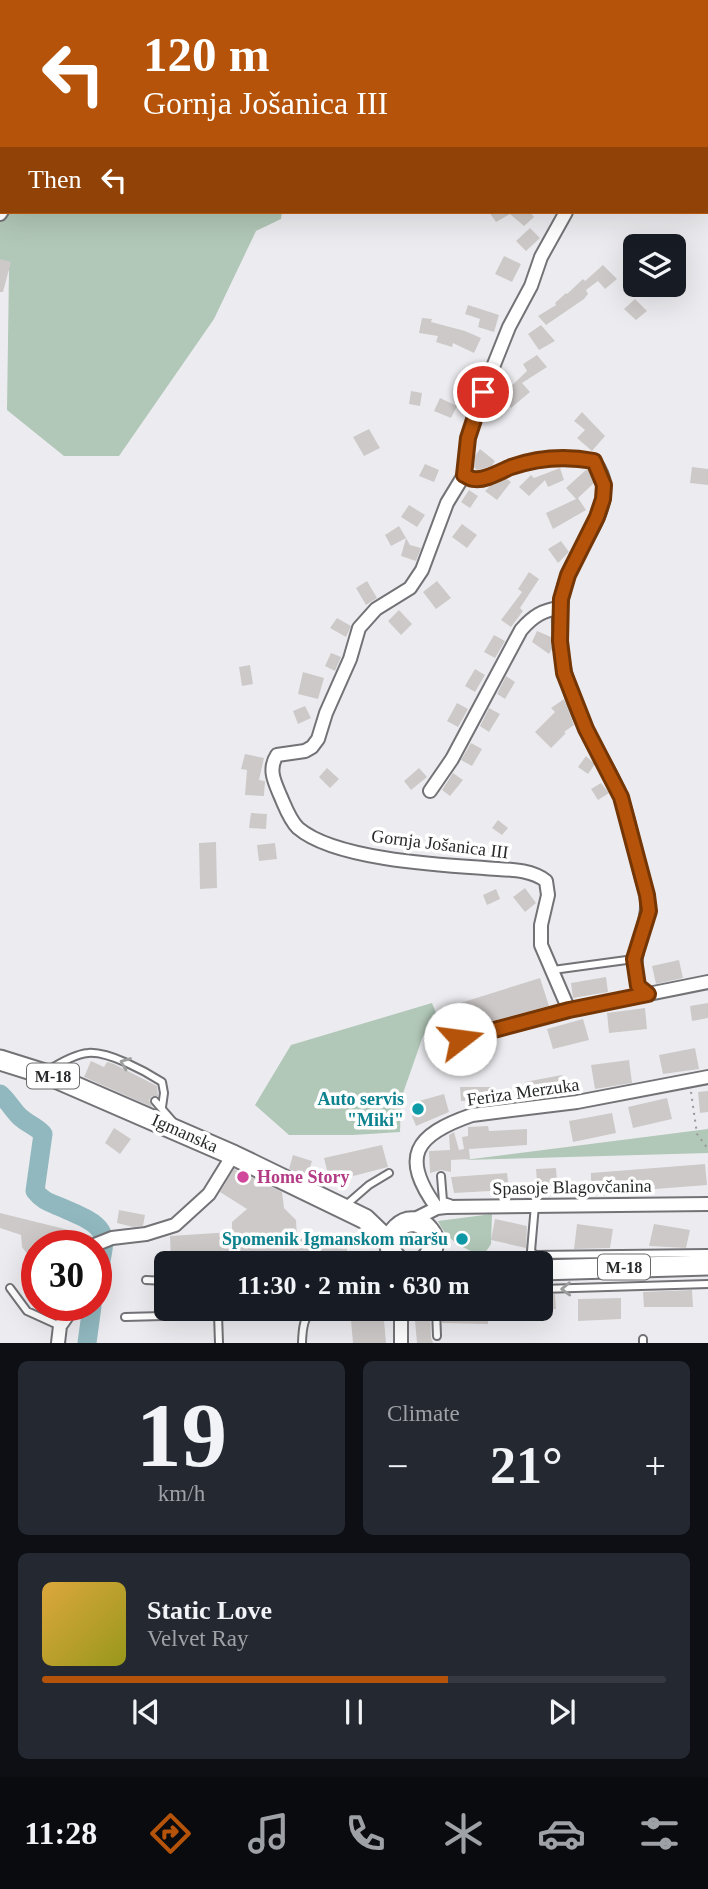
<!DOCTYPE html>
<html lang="en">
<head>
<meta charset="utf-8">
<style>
	:root { --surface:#171b24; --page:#242831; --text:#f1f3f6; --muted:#9ea1a6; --line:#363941; --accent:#b45309 }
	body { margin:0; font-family:"Times New Roman",serif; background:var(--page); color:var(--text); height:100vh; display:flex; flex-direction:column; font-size:26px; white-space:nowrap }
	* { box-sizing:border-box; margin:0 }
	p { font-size:23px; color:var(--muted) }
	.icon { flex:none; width:38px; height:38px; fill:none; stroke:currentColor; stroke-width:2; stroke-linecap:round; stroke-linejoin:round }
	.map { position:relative; height:1343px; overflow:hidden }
	.side { display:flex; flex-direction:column; gap:18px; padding:18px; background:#0d0f14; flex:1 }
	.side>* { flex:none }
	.guide { position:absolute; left:0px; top:0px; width:709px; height:214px; box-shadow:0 7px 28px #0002; background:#b45309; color:#fff; overflow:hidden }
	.fabs { position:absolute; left:623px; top:234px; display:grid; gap:14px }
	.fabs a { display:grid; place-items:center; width:63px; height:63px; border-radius:10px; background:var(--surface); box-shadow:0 7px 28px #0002; font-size:35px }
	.speed { position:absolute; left:21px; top:1230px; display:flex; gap:14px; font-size:35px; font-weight:700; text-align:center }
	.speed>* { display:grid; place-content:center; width:91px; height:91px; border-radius:50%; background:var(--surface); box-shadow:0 7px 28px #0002; line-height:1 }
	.speed .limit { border:10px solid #d22; background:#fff; color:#111 }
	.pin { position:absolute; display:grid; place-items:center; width:60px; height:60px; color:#fff; margin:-30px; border:4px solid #fff; border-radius:50%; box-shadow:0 2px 7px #0007 }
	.me { position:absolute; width:77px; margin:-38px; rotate:75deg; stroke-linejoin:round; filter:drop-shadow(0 0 5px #0008) }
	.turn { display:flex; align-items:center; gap:24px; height:147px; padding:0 28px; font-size:32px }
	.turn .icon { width:91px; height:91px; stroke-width:2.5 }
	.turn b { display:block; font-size:49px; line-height:60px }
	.then { display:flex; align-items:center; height:66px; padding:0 28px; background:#0003; gap:14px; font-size:26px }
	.big { font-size:52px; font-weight:800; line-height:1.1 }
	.side .widget { flex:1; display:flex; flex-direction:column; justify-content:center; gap:10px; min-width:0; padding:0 24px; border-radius:10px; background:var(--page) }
	.side .dial { align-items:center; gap:0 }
	.dial b { font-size:91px; line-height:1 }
	.song { display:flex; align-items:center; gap:21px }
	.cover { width:84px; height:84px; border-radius:10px; background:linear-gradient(135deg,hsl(40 70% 55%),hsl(60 70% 35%)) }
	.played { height:7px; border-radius:4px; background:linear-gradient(90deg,var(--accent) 65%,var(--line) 65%) }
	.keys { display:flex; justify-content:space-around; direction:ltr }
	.heat { display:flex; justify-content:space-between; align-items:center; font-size:38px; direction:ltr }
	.side .tiles { flex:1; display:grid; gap:18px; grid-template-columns:1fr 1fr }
	.widget:last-child { grid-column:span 2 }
	.trip { position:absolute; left:154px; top:1251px; width:399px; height:70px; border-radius:10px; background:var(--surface); box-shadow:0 7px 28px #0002; font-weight:800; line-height:70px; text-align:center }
	.tab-bar { display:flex; height:112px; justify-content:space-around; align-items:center; background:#090b0e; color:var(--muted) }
	.tab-bar .icon { width:49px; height:49px }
	.tab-bar .current { color:var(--accent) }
	.tab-bar b { font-size:32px; color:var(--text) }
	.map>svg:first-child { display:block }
	.green { fill:#b1c7b7 }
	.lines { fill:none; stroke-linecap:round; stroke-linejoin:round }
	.river { stroke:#91b8bf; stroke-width:19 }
	.building { fill:#cdc9c8 }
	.lane-casing { stroke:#737377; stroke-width:10 }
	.street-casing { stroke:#737377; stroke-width:16 }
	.primary-casing { stroke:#737377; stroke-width:23 }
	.path { stroke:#969799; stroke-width:2; stroke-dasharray:2 5; stroke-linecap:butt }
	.lane { stroke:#fff; stroke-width:6 }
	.street { stroke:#fff; stroke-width:12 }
	.primary { stroke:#fff; stroke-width:19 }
	.oneway { stroke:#9e9f9f }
	.route-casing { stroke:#753606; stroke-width:18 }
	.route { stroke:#b45309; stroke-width:12 }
	.culture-dot { fill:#0f9aa8; stroke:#fff; stroke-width:2.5 }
	.hotel-dot { fill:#d1479c; stroke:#fff; stroke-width:2.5 }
	.labels { text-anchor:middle; stroke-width:7; stroke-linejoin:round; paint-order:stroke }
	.shield { fill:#fff; stroke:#68696a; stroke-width:2 }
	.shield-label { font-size:16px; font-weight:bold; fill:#28292a }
	.street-label { font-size:18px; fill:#28292a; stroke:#fff }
	.culture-label { font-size:18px; font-weight:bold; fill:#0d838f; stroke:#fff; text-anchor:end }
	.hotel-label { font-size:18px; font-weight:bold; fill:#b23c85; stroke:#fff; text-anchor:start }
</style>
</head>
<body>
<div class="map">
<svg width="708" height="1343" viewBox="0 0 708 1343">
	<rect width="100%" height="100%" fill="#ececf0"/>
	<!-- green -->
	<path class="green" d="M0 0H347L2 2V212H282L281 219 256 231 214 319 119 456H64L7 410 9 270 0 262Z
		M432 1003 443 1030 423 1036 401 1099 400 1132 353 1135H289L255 1105 291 1045Z
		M708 1129V1153L464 1160Z
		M492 1214 491 1244 483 1256C463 1248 447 1241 438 1221Z"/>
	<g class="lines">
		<!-- river -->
		<path class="river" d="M0 1094C8 1101 12 1109 19 1116 27 1124 36 1126 43 1134L35 1191C42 1200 48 1202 58 1206 112 1229 108 1229 96 1284
			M87 1343 92 1306"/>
	</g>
	<!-- building -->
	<path class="building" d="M489 212H530L534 217 524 226 510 214 496 222Z
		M530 228 540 238 526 251 516 241Z
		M504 256 521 264 512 282 495 274Z
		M0 259 11 262 3 292H0Z
		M603 265 617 279 605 289 598 281 586 290 588 294 584 299 546 325 538 316 556 305 555 303 566 293 567 294 583 279 585 281Z
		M635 299 647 311 636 320 624 309Z
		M468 305 499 315 494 332 478 327 480 319 465 314Z
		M422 318 432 319 431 322 465 331 481 338 474 353 453 343 452 347 436 342 438 336 419 333Z
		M541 325 555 341 539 350 528 334Z
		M537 355 547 367 522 383 530 392 511 408 501 396 527 371 523 364Z
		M411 391 422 393 420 406 409 404Z
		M440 398 457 406 451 418 434 411Z
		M582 412 605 436 592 451 577 438 585 430 574 421Z
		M369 429 380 448 364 456 353 437Z
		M480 449 495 461 492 466 477 470 474 467 475 456Z
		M425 464 439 470 434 482 419 476Z
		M692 467 708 469V485L690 483Z
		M560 468 564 480 548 487 545 480 529 496 519 487 531 475 534 478Z
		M587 469 590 471 595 482 578 498 586 510 553 529 546 513 576 499 566 488Z
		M507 479 511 482 497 500 485 491 490 486Z
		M469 490 478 496 470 508 461 502Z
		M409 505 425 515 417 527 401 517Z
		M462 524 477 535 467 548 452 537Z
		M399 526 406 538 391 546 385 535Z
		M406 538 410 545 421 548 416 561 401 556Z
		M561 541 569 552 558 563 548 549Z
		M529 572 539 579 520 608 523 611 511 627 501 620 522 592 518 589Z
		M367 581 377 598 366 605 356 588Z
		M437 581 451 598 436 609 423 592Z
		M399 610 412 624 401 635 388 621Z
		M337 618 351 626 346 637 330 628Z
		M537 631 551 637 552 649 549 654 532 642Z
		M494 635 505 641 495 658 484 652Z
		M331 653 341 657 335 671 325 666Z
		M250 665 253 684 242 686 239 667Z
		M475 669 485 675 475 692 465 686Z
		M303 672 324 678 318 699 298 694Z
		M506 676 515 682 505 699 497 694Z
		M564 699 574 725 564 732 566 733 551 748 535 732 555 712 551 708Z
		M457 703 468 709 458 727 447 721Z
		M305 706 311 718 298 724 293 711Z
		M489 708 500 714 489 732 480 726Z
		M471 743 482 749 472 766 461 760Z
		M245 754 264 758 259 780 265 781 264 796 245 795 247 770 241 769Z
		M586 756 595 764 588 774 578 767Z
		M327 768 339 779 330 788 319 777Z
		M419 768 427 777 411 790 404 781Z
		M453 773 463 780 450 796 442 790Z
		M601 783 609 793 598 800 591 789Z
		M251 813 267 814 266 829 249 828Z
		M498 820 508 828 502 835 492 828Z
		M216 842 217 888 200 889 199 843Z
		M275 843 277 859 259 861 257 845Z
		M525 888 536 903 525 912 513 897Z
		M496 889 500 899 487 905 483 895Z
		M679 960 683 978 656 984 652 966Z
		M606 977 608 992 573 998 571 983Z
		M540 978 549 1006 462 1029 454 1005Z
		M708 1003V1018L692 1021 690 1006Z
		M645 1008 647 1029 609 1033 607 1013Z
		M583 1019 589 1040 553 1049 547 1029Z
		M695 1048 699 1069 663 1074 659 1055Z
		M629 1060 632 1083 595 1089 591 1065Z
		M91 1061 104 1067 107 1062 114 1064 157 1086 158 1096H152L149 1100 152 1107 84 1077Z
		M562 1075 566 1095 528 1099 525 1082Z
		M460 1087H493L494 1100 461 1101Z
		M708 1091V1112L700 1113 698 1092Z
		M444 1094 449 1112 416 1126 412 1116 419 1101Z
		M667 1098 672 1119 633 1128 628 1107Z
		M612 1113 616 1133 573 1142 569 1121Z
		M488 1126 489 1131 527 1129V1145L469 1149 470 1159 451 1160V1172L441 1170 430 1173 429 1151 450 1150 449 1135 454 1132 459 1150 464 1149 462 1137 468 1136V1127Z
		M114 1128 131 1139 120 1154 105 1143Z
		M382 1145 388 1167 330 1182 324 1158Z
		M293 1155 312 1161 307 1177 289 1169Z
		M705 1164 707 1185 655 1189V1185L591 1188V1173Z
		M556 1168 558 1195 538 1196 536 1169Z
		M234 1169 282 1192 284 1208 296 1220 297 1238 347 1236V1261L171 1264 170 1236 232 1232V1222L247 1209 220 1192Z
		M507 1173 509 1190 454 1193 451 1177Z
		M119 1210 145 1215 143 1226 133 1227 117 1223Z
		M0 1213 93 1236 86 1240 83 1246H37V1267L22 1247 21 1235 0 1228Z
		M495 1219 527 1226 526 1248 491 1240Z
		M577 1224 613 1229 610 1248 574 1249Z
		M654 1224 690 1230 686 1248 649 1246Z
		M692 1290 693 1307H644L643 1292Z
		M555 1294 556 1309 541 1310V1295Z
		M621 1298V1319L578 1321V1299Z
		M350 1309H383L386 1343H353Z
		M414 1309H430L431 1338 433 1343H417Z
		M442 1309H488V1324L442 1323Z"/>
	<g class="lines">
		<defs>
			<path id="lane" d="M553 970 634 959
				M47 1071C58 1064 75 1054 88 1053 108 1051 145 1071 162 1082L164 1093 162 1107
				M155 1101 175 1124
				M441 1176 443 1201 450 1203
				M346 1205 369 1185 389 1173
				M535 1205 531 1251 535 1255 708 1253
				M367 1264 391 1254
				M146 1280 166 1281
				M10 1288 27 1311 60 1326
				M541 1289 708 1284
				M436 1309 437 1336
				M218 1314 219 1343
				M125 1317 270 1313
				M643 1339V1343
				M302 1343C303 1310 309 1310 339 1313"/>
			<path id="street" d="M652 2V0
				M707 37H708
				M566 212 541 257 531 286 509 327 483 392 468 438 464 475C467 476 471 479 474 479 485 481 501 471 511 467 537 459 567 456 594 461 599 468 604 476 604 485 607 516 579 547 568 574 563 587 560 602 559 616 558 655 569 695 586 730 597 752 612 773 621 797 632 828 636 863 647 895 650 931 628 949 638 986L647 994
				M0 214 2 211
				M464 475 447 503 422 570 410 588 376 609 359 628 350 659 326 713 318 739 312 747 305 751 277 755C268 769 274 781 280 795 285 806 289 819 298 828 334 859 437 865 484 868 505 870 529 868 546 881L548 895 541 925V945L569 1010
				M430 791 452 759 521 630C533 616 543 610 560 608
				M459 1039 569 1010 708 982
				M437 1208C400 1157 414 1135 472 1115L577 1102 708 1077
				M411 1221 437 1208 446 1207 708 1204
				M92 1246 112 1238 146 1234 175 1225 209 1194 233 1155
				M401 1309V1343
				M58 1343 60 1326 74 1306"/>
			<path id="primary" d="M0 1060 51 1076 233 1155 365 1219 390 1243
				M423 1262 470 1263
				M404 1264C367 1244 413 1198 433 1237 435 1249 430 1257 420 1264
				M541 1270 708 1265"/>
		</defs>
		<!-- lane casing -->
		<use href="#lane" class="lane-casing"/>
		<!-- street casing -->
		<use href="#street" class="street-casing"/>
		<!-- primary casing -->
		<use href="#primary" class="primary-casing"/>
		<!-- path -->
		<path class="path" d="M691 1092 697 1134 708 1149"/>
		<!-- lane -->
		<use href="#lane" class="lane"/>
		<!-- street -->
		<use href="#street" class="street"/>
		<!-- primary -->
		<use href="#primary" class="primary"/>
	</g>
	<!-- one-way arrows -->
	<defs><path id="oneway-chevron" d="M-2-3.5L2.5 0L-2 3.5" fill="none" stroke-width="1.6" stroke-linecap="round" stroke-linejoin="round" transform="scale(1.75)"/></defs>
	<g class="oneway">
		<use href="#oneway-chevron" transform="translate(125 1063) rotate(-158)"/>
		<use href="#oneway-chevron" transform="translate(566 1289) rotate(178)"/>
	</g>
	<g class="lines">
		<defs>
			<path id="route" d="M460 1039 569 1010 648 994 638 986 634 959 649 911 647 895 621 797 586 729 564 673 560 641 561 599 568 575 597 517 603 499 604 485 594 461C567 456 537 458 511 467 501 471 485 481 474 479 470 479 467 476 464 475L468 438 483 392"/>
		</defs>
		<!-- route casing -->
		<use href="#route" class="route-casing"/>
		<!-- route -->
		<use href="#route" class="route"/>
	</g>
	<!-- markers -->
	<g class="culture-dot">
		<circle cx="418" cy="1109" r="7"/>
		<circle cx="462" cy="1239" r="7"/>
	</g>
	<circle class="hotel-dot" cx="243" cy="1177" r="7"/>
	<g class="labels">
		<!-- shield labels -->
		<g class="shield">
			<rect x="27" y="1063.5" width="52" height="25" rx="5"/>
			<rect x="598" y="1254.5" width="52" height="25" rx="5"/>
		</g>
		<g class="shield-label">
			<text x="53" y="1082">M-18</text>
			<text x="624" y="1273">M-18</text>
		</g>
		<!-- street labels -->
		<g class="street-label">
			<text transform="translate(440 844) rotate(7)" y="6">Gornja Jošanica III</text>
			<text transform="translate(523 1092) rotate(-8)" y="6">Feriza Merzuka</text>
			<text transform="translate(185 1133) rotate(24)" y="6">Igmanska</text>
			<text transform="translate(572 1187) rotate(-1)" y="6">Spasoje Blagovčanina</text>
		</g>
		<!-- culture labels -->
		<g class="culture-label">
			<text x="404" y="1105">Auto servis<tspan x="404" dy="21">"Miki"</tspan></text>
			<text x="448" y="1245">Spomenik Igmanskom maršu</text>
		</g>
		<!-- hotel labels -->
		<g class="hotel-label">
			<text x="257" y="1183">Home Story</text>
		</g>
	</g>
</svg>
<div class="fabs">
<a><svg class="icon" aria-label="layers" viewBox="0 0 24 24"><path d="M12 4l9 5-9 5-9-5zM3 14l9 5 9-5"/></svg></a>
</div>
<div class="speed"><div class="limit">30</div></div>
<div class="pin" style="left:483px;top:392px;background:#d93025"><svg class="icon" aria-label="arrive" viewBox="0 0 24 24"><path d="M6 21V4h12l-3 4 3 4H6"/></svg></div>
<svg class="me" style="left:460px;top:1039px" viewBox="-20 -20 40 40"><circle r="19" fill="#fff"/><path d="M0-13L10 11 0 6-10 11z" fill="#b45309"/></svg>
<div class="trip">11:30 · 2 min · 630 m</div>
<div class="guide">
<div class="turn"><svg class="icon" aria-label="left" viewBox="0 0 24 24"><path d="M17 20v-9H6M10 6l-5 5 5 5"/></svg><div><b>120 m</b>Gornja Jošanica III</div></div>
<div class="then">Then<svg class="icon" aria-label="left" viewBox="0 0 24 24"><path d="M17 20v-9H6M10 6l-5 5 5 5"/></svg></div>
</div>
</div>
<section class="side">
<div class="tiles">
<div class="widget dial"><b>19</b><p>km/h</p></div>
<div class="widget"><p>Climate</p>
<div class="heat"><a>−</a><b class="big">21°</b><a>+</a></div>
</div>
<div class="widget">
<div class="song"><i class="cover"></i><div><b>Static Love</b><p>Velvet Ray</p></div></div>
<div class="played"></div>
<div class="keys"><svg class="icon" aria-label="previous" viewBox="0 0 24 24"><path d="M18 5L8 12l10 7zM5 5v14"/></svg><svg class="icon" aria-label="pause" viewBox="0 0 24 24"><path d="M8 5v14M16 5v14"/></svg><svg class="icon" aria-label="next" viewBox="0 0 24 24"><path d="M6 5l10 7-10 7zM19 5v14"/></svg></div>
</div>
</div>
</section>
<nav class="tab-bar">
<b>11:28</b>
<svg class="icon current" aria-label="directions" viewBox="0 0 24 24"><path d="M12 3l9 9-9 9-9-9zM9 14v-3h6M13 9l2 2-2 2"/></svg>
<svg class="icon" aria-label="music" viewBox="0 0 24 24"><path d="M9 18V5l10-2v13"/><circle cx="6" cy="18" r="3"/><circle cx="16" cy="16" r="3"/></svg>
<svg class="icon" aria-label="phone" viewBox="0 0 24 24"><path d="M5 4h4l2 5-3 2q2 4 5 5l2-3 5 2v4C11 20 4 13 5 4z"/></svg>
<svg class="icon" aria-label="climate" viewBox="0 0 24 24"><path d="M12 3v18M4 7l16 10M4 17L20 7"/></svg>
<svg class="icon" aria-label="car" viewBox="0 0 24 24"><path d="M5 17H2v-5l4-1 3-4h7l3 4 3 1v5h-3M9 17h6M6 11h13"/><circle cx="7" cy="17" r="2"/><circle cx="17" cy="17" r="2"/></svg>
<svg class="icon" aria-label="filters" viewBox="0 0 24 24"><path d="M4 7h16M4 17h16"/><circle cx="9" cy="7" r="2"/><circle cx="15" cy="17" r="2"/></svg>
</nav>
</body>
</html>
